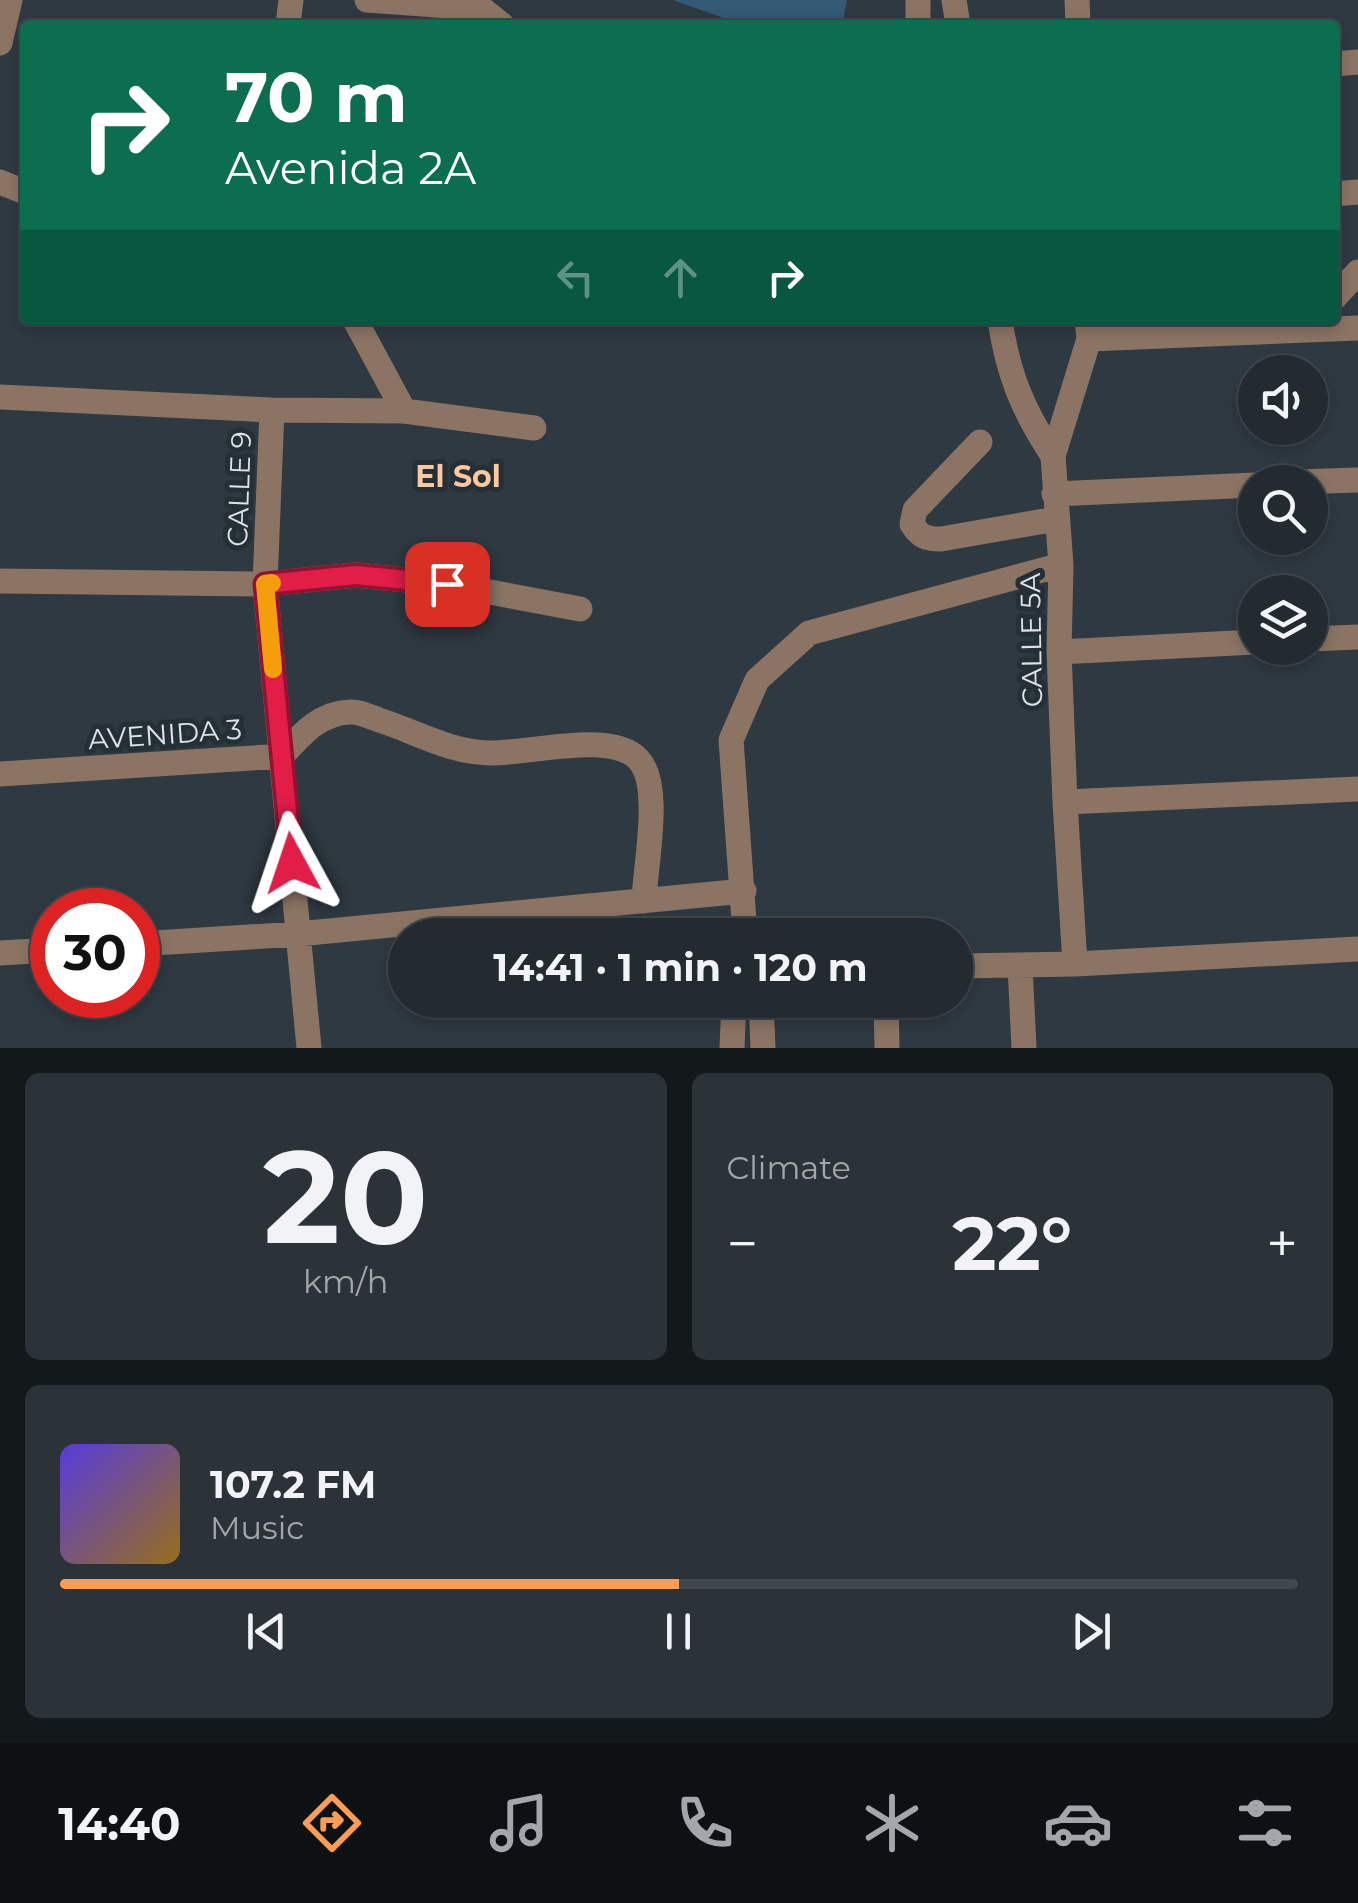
<!DOCTYPE html>
<html lang="en">
<head>
<meta charset="utf-8">
<style>
	:root { --surface:#232b31; --page:#2b3339; --text:#f1f3f6; --muted:#a3a7ab; --line:#40474d; --accent:#fc9e52 }
	body { margin:0; font-family:Montserrat,sans-serif; background:var(--page); color:var(--text); height:100vh; display:flex; flex-direction:column; font-size:38px; white-space:nowrap }
	* { box-sizing:border-box; margin:0 }
	p { font-size:32px; color:var(--muted) }
	.icon { flex:none; width:55px; height:55px; fill:none; stroke:currentColor; stroke-width:2; stroke-linecap:round; stroke-linejoin:round }
	.map { position:relative; height:1048px; overflow:hidden }
	.drawer { display:flex; flex-direction:column; gap:25px; padding:25px; background:#13181b; flex:1 }
	.drawer>* { flex:none }
	.hud { position:absolute; left:20px; top:20px; width:1320px; height:305px; border-radius:10px; box-shadow:0 5px 15px #0003,0 0 0 2px var(--line); background:#0b6e4f; color:#fff; overflow:hidden }
	.fabs { position:absolute; left:1238px; top:355px; display:grid; gap:20px }
	.fabs a { display:grid; place-items:center; width:90px; height:90px; border-radius:50%; background:var(--surface); box-shadow:0 5px 15px #0003,0 0 0 2px var(--line); font-size:50px }
	.speed { position:absolute; left:30px; top:888px; display:flex; gap:20px; font-size:50px; font-weight:700; text-align:center }
	.speed>* { display:grid; place-content:center; width:130px; height:130px; border-radius:50%; background:var(--surface); box-shadow:0 5px 15px #0003,0 0 0 2px var(--line); line-height:1 }
	.speed .limit { border:15px solid #d22; background:#fff; color:#111 }
	.pin { position:absolute; display:grid; place-items:center; width:85px; height:85px; color:#fff; margin:-42px; border-radius:20px; box-shadow:0 5px 15px #0006 }
	.me { position:absolute; width:110px; margin:-55px; rotate:355deg; stroke-linejoin:round; filter:drop-shadow(0 0 8px #0008) }
	.turn { display:flex; align-items:center; gap:35px; height:210px; padding:0 40px; font-size:45px }
	.turn .icon { width:130px; height:130px; stroke-width:2.5 }
	.turn b { display:block; font-size:70px; line-height:85px }
	.lanes { display:flex; align-items:center; height:95px; padding:0 40px; background:#0003; justify-content:center; gap:50px; direction:ltr }
	.lanes .off { opacity:.35 }
	.big { font-size:75px; font-weight:700; line-height:1.1 }
	.drawer .card { flex:1; display:flex; flex-direction:column; justify-content:center; gap:15px; min-width:0; padding:0 35px; border-radius:15px; background:var(--page) }
	.drawer .dial { align-items:center; gap:0 }
	.dial b { font-size:130px; line-height:1 }
	.song { display:flex; align-items:center; gap:30px }
	.cover { width:120px; height:120px; border-radius:15px; background:linear-gradient(135deg,hsl(250 70% 55%),hsl(40 70% 35%)) }
	.played { height:10px; border-radius:5px; background:linear-gradient(90deg,var(--accent) 50%,var(--line) 50%) }
	.keys { display:flex; justify-content:space-around; direction:ltr }
	.heat { display:flex; justify-content:space-between; align-items:center; font-size:55px; direction:ltr }
	.drawer .tiles { flex:1; display:grid; gap:25px; grid-template-columns:1fr 1fr }
	.card:last-child { grid-column:span 2 }
	.trip { position:absolute; left:388px; top:918px; width:585px; height:100px; border-radius:50px; background:var(--surface); box-shadow:0 5px 15px #0003,0 0 0 2px var(--line); font-weight:700; line-height:100px; text-align:center }
	.tab-bar { display:flex; height:160px; justify-content:space-around; align-items:center; background:#0e1114; color:var(--muted) }
	.tab-bar .icon { width:70px; height:70px }
	.tab-bar .selected { color:var(--accent) }
	.tab-bar b { font-size:45px; color:var(--text) }
	.map>svg:first-child { display:block }
	.green { fill:#335975 }
	.lines { fill:none; stroke-linecap:round; stroke-linejoin:round }
	.minor { stroke:#8b7464; stroke-width:25 }
	.route-casing { stroke:#92132f; stroke-width:25 }
	.route { stroke:#e11d48; stroke-width:18 }
	.slow { stroke:#f59e0b; stroke-width:18 }
	.labels { text-anchor:middle; stroke-width:10; stroke-linejoin:round; paint-order:stroke }
	.street-label { font-size:28px; fill:#dce2e7; stroke:#252f36 }
	.neighbourhood-label { font-size:30px; font-weight:bold; fill:#fdc7a0; stroke:#252f36 }
</style>
</head>
<body>
<div class="map">
<svg width="1358" height="1048" viewBox="0 0 1358 1048">
	<rect width="100%" height="100%" fill="#2f3941"/>
	<!-- green -->
	<path class="green" d="M673 0H847L842 25H743Z"/>
	<g class="lines">
		<!-- minor -->
		<path class="minor" d="M367 0 478 8
			M471 0 502 25
			M954 0 958 25
			M1077 0 1078 25
			M288 25 291 0
			M918 25V0
			M0 43 10 0
			M1335 64 1358 62
			M0 182 25 192
			M1335 194 1358 192
			M1335 297 1358 272
			M355 320 404 411
			M1000 320C1008 375 1023 410 1053 456
			M1089 339 1358 328
			M0 397 272 410 404 411 534 428
			M272 410 265 584 309 1048
			M980 442 915 510 912 524C920 537 926 539 941 539L1056 519
			M1297 482 1358 480
			M1054 494 1255 485
			M0 581 265 584 356 575 447 584 580 609
			M1310 639 1358 637
			M1059 652 1255 642
			M0 774 282 756C301 735 319 713 350 712 359 711 370 717 379 720 417 732 449 752 489 753 528 754 611 730 638 759 663 784 645 865 644 901
			M1065 802 1358 789
			M745 935 731 740 757 680 809 633 1061 565
			M138 944 298 934 744 891
			M0 953 52 950
			M1075 964 1065 802 1059 652 1061 565 1053 456 1089 339 1087 320
			M1020 965 1024 1048
			M955 966 1075 964 1358 949
			M761 1000 763 1048
			M886 1000 887 1048
			M732 1048 734 1000"/>
	</g>
	<g class="lines">
		<defs>
			<path id="route" d="M292 863 265 584 356 575 447 584"/>
		</defs>
		<!-- route casing -->
		<use href="#route" class="route-casing"/>
		<!-- route -->
		<use href="#route" class="route"/>
		<!-- slow -->
		<path class="slow" d="M272 583 265 584 273 669"/>
	</g>
	<g class="labels">
		<!-- street labels -->
		<g class="street-label">
			<text transform="translate(239 489) rotate(-88)" y="10">CALLE 9</text>
			<text transform="translate(1031 640) rotate(-91)" y="10">CALLE 5A</text>
			<text transform="translate(165 734) rotate(-4)" y="10">AVENIDA 3</text>
		</g>
		<!-- neighbourhood labels -->
		<g class="neighbourhood-label">
			<text x="458" y="487">El Sol</text>
		</g>
	</g>
</svg>
<div class="fabs">
<a><svg class="icon" aria-label="sound" viewBox="0 0 24 24"><path d="M4 9h4l5-4v14l-5-4H4zM17 9q2 3 0 6"/></svg></a>
<a><svg class="icon" aria-label="search" viewBox="0 0 24 24"><circle cx="10" cy="10" r="6"/><path d="M15 15l6 6"/></svg></a>
<a><svg class="icon" aria-label="layers" viewBox="0 0 24 24"><path d="M12 4l9 5-9 5-9-5zM3 14l9 5 9-5"/></svg></a>
</div>
<div class="speed"><div class="limit">30</div></div>
<div class="pin" style="left:447px;top:584px;background:#d93025"><svg class="icon" aria-label="arrive" viewBox="0 0 24 24"><path d="M6 21V4h12l-3 4 3 4H6"/></svg></div>
<svg class="me" style="left:292px;top:863px" viewBox="-20 -20 40 40"><path d="M0-17L14 15 0 8-14 15z" fill="#e11d48" stroke="#fff" stroke-width="4"/></svg>
<div class="trip">14:41 · 1 min · 120 m</div>
<div class="hud">
<div class="turn"><svg class="icon" aria-label="right" viewBox="0 0 24 24"><path d="M7 20v-9h11M14 6l5 5-5 5"/></svg><div><b>70 m</b>Avenida 2A</div></div>
<div class="lanes"><svg class="icon off" aria-label="left" viewBox="0 0 24 24"><path d="M17 20v-9H6M10 6l-5 5 5 5"/></svg><svg class="icon off" aria-label="ahead" viewBox="0 0 24 24"><path d="M12 20V5M6 11l6-6 6 6"/></svg><svg class="icon" aria-label="right" viewBox="0 0 24 24"><path d="M7 20v-9h11M14 6l5 5-5 5"/></svg></div>
</div>
</div>
<section class="drawer">
<div class="tiles">
<div class="card dial"><b>20</b><p>km/h</p></div>
<div class="card"><p>Climate</p>
<div class="heat"><a>−</a><b class="big">22°</b><a>+</a></div>
</div>
<div class="card">
<div class="song"><i class="cover"></i><div><b>107.2 FM</b><p>Music</p></div></div>
<div class="played"></div>
<div class="keys"><svg class="icon" aria-label="previous" viewBox="0 0 24 24"><path d="M18 5L8 12l10 7zM5 5v14"/></svg><svg class="icon" aria-label="pause" viewBox="0 0 24 24"><path d="M8 5v14M16 5v14"/></svg><svg class="icon" aria-label="next" viewBox="0 0 24 24"><path d="M6 5l10 7-10 7zM19 5v14"/></svg></div>
</div>
</div>
</section>
<nav class="tab-bar">
<b>14:40</b>
<svg class="icon selected" aria-label="directions" viewBox="0 0 24 24"><path d="M12 3l9 9-9 9-9-9zM9 14v-3h6M13 9l2 2-2 2"/></svg>
<svg class="icon" aria-label="music" viewBox="0 0 24 24"><path d="M9 18V5l10-2v13"/><circle cx="6" cy="18" r="3"/><circle cx="16" cy="16" r="3"/></svg>
<svg class="icon" aria-label="phone" viewBox="0 0 24 24"><path d="M5 4h4l2 5-3 2q2 4 5 5l2-3 5 2v4C11 20 4 13 5 4z"/></svg>
<svg class="icon" aria-label="climate" viewBox="0 0 24 24"><path d="M12 3v18M4 7l16 10M4 17L20 7"/></svg>
<svg class="icon" aria-label="car" viewBox="0 0 24 24"><path d="M5 17H2v-5l4-1 3-4h7l3 4 3 1v5h-3M9 17h6M6 11h13"/><circle cx="7" cy="17" r="2"/><circle cx="17" cy="17" r="2"/></svg>
<svg class="icon" aria-label="filters" viewBox="0 0 24 24"><path d="M4 7h16M4 17h16"/><circle cx="9" cy="7" r="2"/><circle cx="15" cy="17" r="2"/></svg>
</nav>
</body>
</html>
